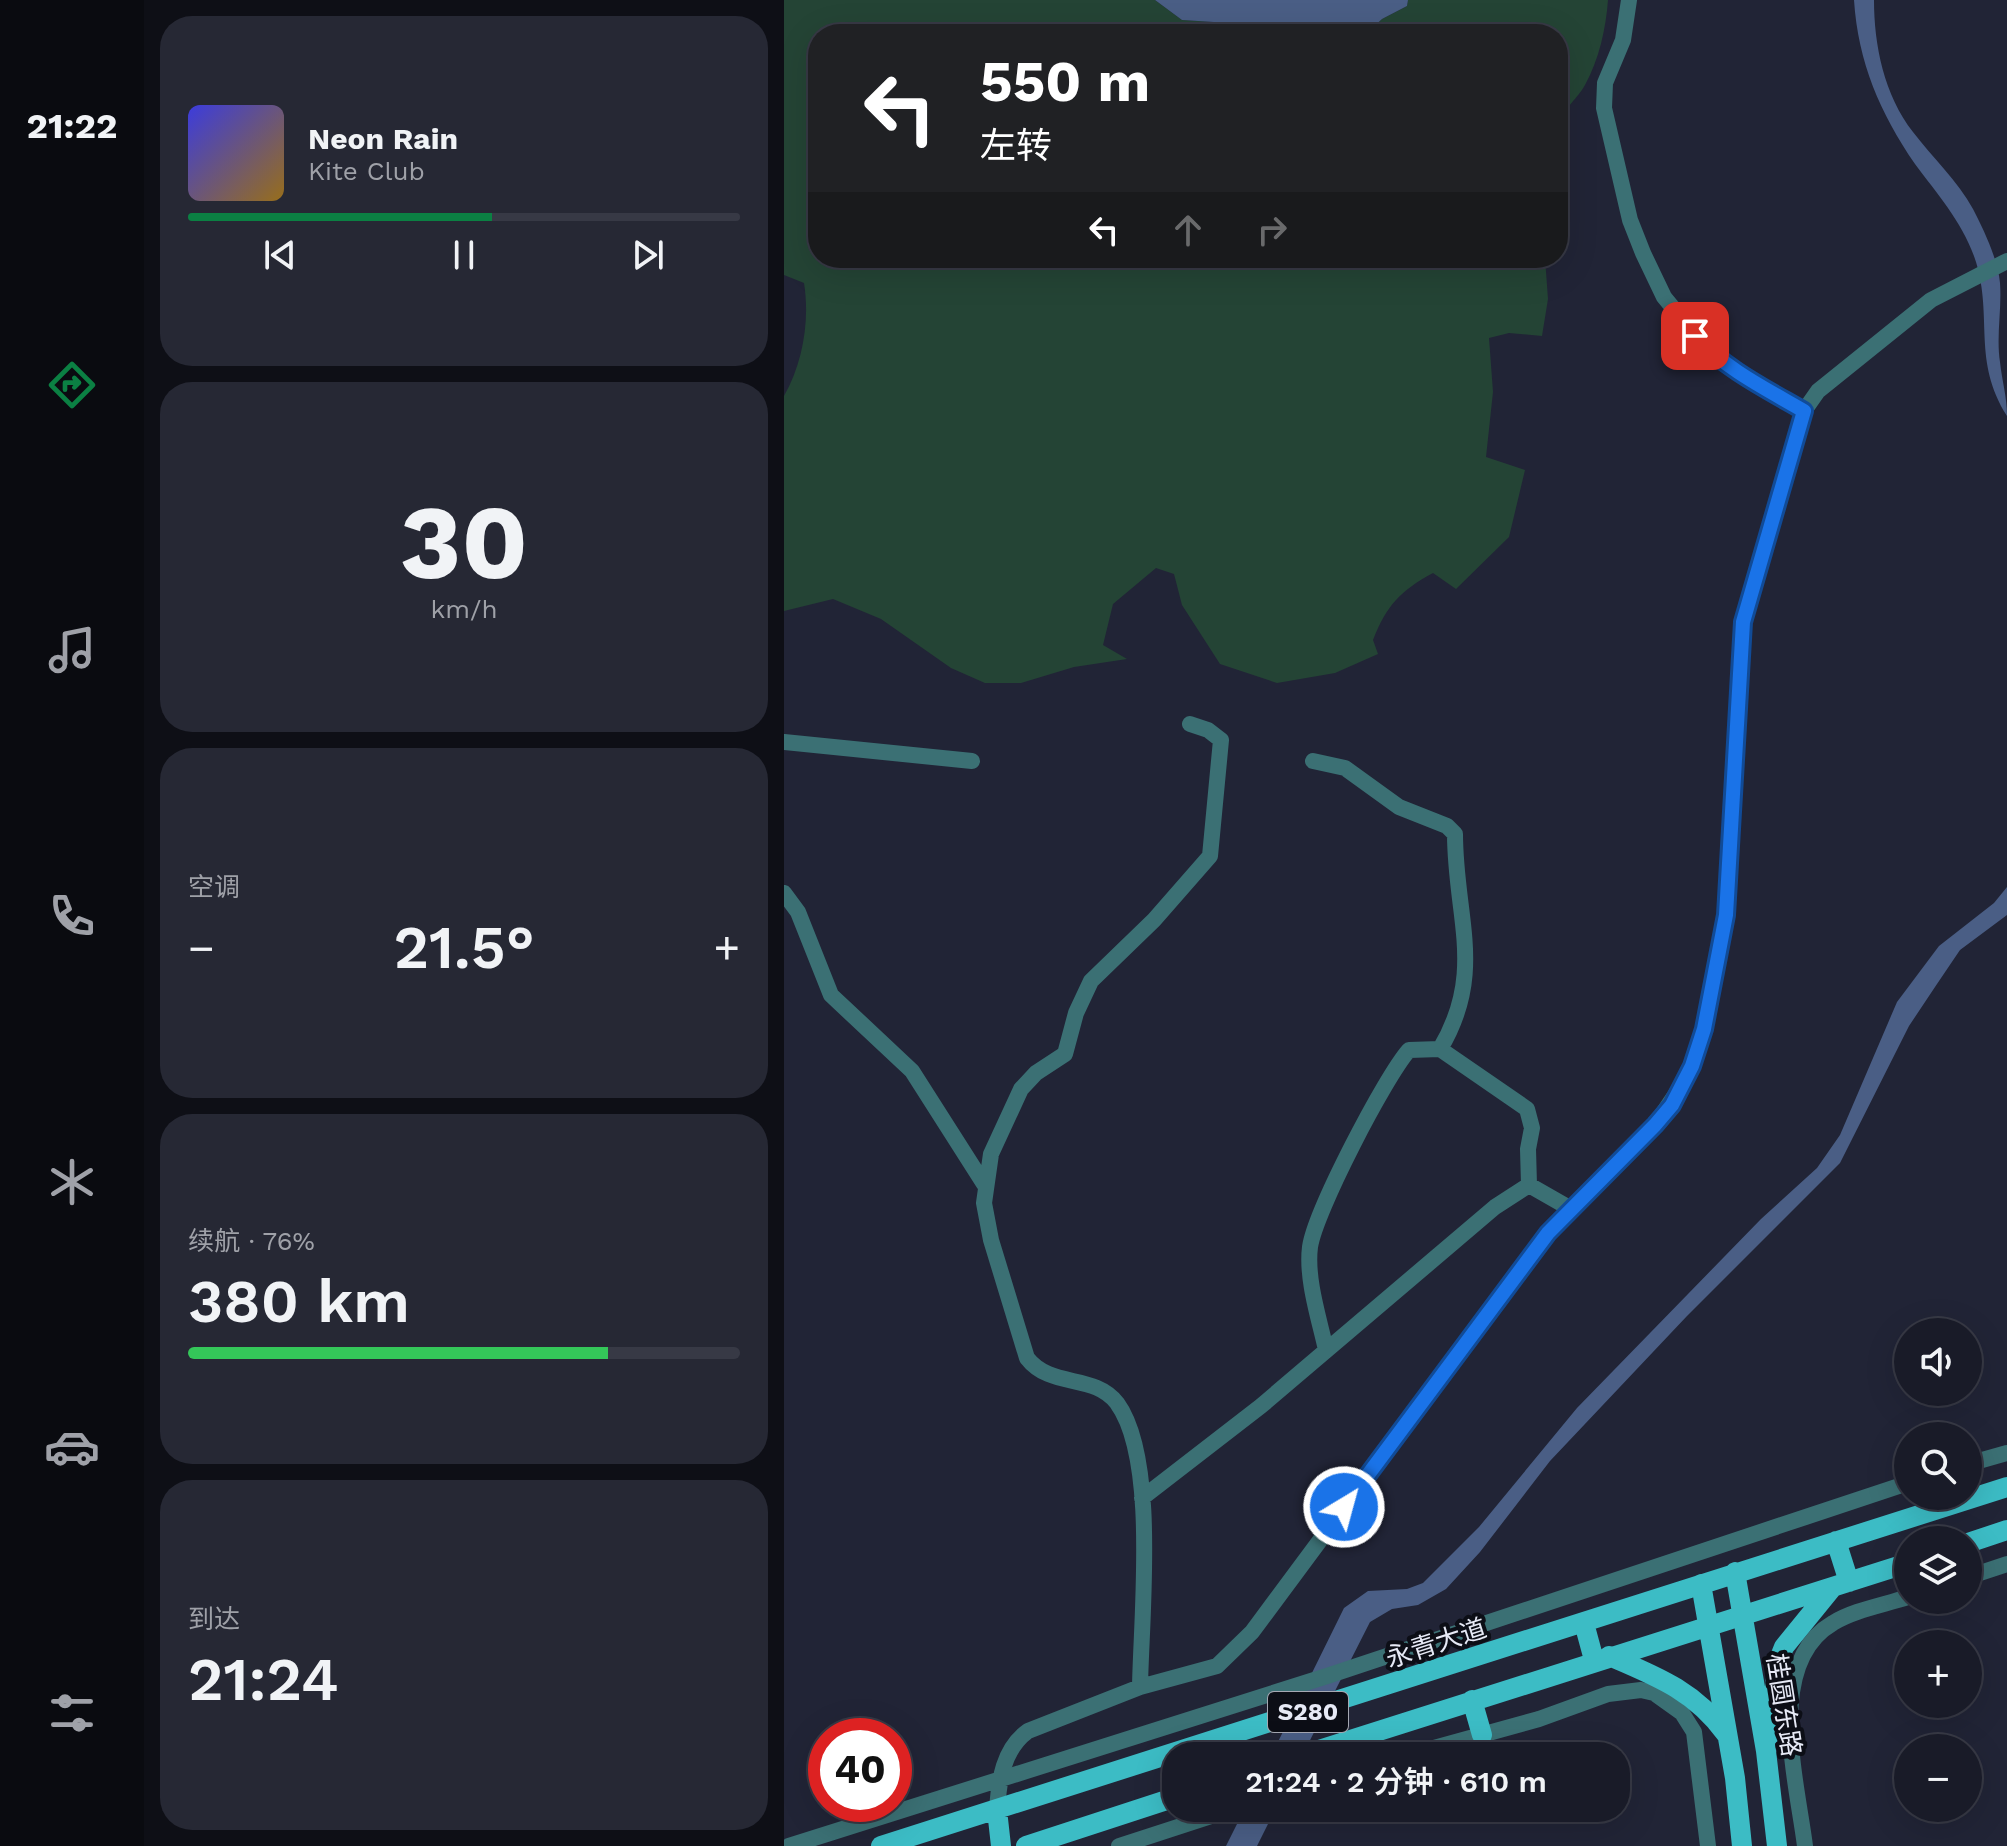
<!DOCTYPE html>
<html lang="zh">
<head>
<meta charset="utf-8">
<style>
	:root { --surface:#191b28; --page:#262834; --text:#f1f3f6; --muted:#9fa1a8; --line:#373945; --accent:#0b8043 }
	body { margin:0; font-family:"Work Sans","Noto Sans SC",sans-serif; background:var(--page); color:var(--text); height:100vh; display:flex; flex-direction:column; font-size:30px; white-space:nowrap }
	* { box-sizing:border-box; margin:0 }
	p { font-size:26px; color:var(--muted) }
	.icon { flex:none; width:44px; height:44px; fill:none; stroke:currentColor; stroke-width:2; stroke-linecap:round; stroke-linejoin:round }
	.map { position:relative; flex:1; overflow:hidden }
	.drawer { display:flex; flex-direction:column; gap:16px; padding:16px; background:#0e0f16; width:640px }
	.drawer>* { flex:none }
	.banner { position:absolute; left:24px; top:24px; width:760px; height:244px; border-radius:32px; box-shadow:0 8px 32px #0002,0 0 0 2px var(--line); background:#202124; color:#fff; overflow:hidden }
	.buttons { position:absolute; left:1110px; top:1318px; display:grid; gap:16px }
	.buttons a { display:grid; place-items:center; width:88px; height:88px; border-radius:50%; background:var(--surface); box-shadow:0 8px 32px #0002,0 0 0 2px var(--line); font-size:40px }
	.speed { position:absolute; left:24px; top:1718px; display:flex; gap:16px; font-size:40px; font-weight:700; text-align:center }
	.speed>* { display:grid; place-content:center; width:104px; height:104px; border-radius:50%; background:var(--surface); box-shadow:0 8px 32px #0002,0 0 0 2px var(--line); line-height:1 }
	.speed .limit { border:12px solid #d22; background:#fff; color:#111 }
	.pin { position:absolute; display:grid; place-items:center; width:68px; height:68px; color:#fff; margin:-34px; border-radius:16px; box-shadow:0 4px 12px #0006 }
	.me { position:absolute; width:88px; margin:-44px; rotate:37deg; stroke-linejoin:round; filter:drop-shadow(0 0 6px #0008) }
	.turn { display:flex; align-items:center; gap:28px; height:168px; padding:0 40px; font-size:36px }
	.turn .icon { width:104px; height:104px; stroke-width:2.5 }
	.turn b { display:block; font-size:56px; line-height:68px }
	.lanes { display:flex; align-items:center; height:76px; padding:0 40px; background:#0003; justify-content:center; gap:40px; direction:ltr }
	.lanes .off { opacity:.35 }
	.big { font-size:60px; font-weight:600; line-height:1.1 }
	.drawer .card { flex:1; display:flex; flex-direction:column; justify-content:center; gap:12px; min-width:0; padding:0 28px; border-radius:32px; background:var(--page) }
	.drawer .dial { align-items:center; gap:0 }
	.dial b { font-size:104px; line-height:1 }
	.song { display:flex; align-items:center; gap:24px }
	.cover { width:96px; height:96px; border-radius:12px; background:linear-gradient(135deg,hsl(240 70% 55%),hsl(40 70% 35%)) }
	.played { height:8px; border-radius:4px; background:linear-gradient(90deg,var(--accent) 55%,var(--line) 55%) }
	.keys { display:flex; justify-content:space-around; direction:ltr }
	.heat { display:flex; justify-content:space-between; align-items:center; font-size:44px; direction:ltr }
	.charge { height:12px; border-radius:6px; background:linear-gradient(90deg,#34c759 76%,var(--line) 0) }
	.trip { position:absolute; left:378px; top:1742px; width:468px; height:80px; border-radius:32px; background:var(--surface); box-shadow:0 8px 32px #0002,0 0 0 2px var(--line); font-weight:600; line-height:80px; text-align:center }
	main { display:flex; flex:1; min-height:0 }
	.tabs { display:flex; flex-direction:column; width:144px; justify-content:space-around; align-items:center; background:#0a0b10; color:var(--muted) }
	.tabs .icon { width:56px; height:56px }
	.tabs .on { color:var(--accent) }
	.tabs b { font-size:36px; color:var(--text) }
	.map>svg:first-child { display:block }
	.green { fill:#244435 }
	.water { fill:#4a5e85 }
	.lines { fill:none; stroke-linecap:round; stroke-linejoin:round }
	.minor { stroke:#3b7074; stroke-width:16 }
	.major { stroke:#3cbcc5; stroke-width:20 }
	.route-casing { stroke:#114b97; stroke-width:20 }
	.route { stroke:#1a73e8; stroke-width:14 }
	.labels { text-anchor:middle; stroke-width:8; stroke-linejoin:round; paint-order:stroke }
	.shield { fill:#0c0e16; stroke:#a5a8b3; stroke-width:2 }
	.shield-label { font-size:24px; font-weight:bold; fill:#e7eaf6 }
	.street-label { font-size:26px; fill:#e7eaf6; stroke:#0c0e16 }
</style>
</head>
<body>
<main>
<nav class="tabs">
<b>21:22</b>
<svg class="icon on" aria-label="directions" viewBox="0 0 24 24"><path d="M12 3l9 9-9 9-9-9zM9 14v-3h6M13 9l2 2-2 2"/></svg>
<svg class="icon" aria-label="music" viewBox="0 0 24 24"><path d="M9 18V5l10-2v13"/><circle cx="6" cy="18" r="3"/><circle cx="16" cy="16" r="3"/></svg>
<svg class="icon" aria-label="phone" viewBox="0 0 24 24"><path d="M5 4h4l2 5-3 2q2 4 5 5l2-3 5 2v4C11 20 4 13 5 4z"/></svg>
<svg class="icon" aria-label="climate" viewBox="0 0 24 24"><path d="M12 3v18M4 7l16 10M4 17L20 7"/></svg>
<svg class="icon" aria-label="car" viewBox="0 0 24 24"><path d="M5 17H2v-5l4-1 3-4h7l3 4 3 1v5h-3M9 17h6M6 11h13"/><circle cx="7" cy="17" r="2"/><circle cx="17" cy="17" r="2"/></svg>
<svg class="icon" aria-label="filters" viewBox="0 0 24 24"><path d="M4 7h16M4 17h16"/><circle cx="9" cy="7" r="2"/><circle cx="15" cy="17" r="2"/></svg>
</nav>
<section class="drawer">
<div class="card">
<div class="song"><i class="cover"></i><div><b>Neon Rain</b><p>Kite Club</p></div></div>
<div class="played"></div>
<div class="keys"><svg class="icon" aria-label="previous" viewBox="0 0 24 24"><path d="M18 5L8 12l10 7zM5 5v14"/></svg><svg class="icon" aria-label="pause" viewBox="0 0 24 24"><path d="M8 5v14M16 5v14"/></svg><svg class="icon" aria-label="next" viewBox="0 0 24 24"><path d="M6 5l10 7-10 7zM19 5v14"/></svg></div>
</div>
<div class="card dial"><b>30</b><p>km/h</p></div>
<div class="card"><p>空调</p>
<div class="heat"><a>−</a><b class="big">21.5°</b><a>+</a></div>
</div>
<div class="card"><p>续航 · 76%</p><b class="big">380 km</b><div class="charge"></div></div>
<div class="card"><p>到达</p><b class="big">21:24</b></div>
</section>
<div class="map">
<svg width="1223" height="1846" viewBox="0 0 1223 1846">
	<rect width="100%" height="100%" fill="#212436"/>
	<!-- green -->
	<path class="green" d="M0 0H371L398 20 477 25 518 34H34V258H761L764 299 758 336 725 333 705 338 709 392 702 457 741 470 725 537 672 589 649 573C616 591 603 605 589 640L594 654 551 673 493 683 436 664 398 605 390 574 372 568 329 604 319 645 343 659 290 667 237 683H201L167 668 97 619 49 599 0 611V396C19 363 26 320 20 283L0 275Z
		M624 0H824C822 28 815 60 801 85 792 101 778 109 774 127V34H582L598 19 623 6Z"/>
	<!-- water -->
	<path class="water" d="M371 0H624L623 6 598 19 582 34H518L477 25 398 20Z
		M1070 0H1090C1090 45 1100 95 1129 132 1148 157 1174 181 1189 209 1200 230 1214 260 1216 283 1218 309 1212 336 1216 362 1218 381 1223 397 1223 416 1188 360 1209 318 1192 262 1180 224 1154 195 1131 164 1096 113 1074 62 1070 0Z
		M1223 887V915L1176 950 1153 984 1125 1026 1056 1163 903 1316 766 1461 696 1552 662 1589 634 1605 608 1609 586 1622 518 1756H487L560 1608 584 1591 623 1589 639 1583 695 1527 793 1408 977 1219 1033 1168 1056 1135 1113 1002 1155 946 1210 903Z
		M461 1808H492L473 1846H442Z"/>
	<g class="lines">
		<!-- minor -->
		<path class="minor" d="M845 0 839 40 821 83 820 108 846 220 859 253 880 297 922 348 966 380 1020 411
			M0 742 188 761
			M529 761 561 768 615 807 663 826 671 834C671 917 702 972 656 1049
			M0 893 14 912 47 995 128 1071 200 1184
			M542 1350C535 1318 522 1279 526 1247 531 1212 601 1077 625 1050L656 1049 743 1109 748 1128 744 1149 745 1185
			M1184 1464 1223 1453
			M358 1498 477 1406 711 1207 745 1185 787 1209
			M1184 1577 1223 1564
			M356 1687C357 1616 374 1459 333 1403 310 1373 267 1389 243 1358L207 1240 200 1203 207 1154 237 1089 252 1073 281 1054 292 1013 307 981 370 920 426 856 437 740 424 730 406 724
			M621 1756 755 1719 824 1694 857 1690 870 1693 898 1713 910 1732 924 1846
			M213 1810C215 1780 219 1749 244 1731L356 1687 433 1666 468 1632 764 1233 871 1125 902 1079 920 1029 942 915 959 622 1020 411 1034 391 1147 300 1223 261
			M5 1846 543 1676 1124 1483
			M335 1846 452 1808
			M1021 1846C1013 1781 980 1663 1049 1623 1070 1610 1100 1605 1124 1597"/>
		<!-- major -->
		<path class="major" d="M1052 1541 1065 1582
			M1184 1543 1223 1530
			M951 1572 982 1751 993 1846
			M917 1584 951 1778 958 1846
			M800 1623 810 1660
			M825 1656C872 1676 911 1691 942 1734
			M688 1700 698 1735
			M985 1736 994 1662 1000 1647 1048 1588
			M516 1756 1124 1563
			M213 1810 217 1846
			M97 1846 1223 1487
			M242 1846 392 1797"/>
	</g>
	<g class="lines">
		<defs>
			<path id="route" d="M560 1507 764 1233 871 1125 888 1105 908 1066 920 1029 942 915 959 622 1020 411C982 389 940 368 911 336"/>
		</defs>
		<!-- route casing -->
		<use href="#route" class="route-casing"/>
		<!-- route -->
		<use href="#route" class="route"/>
	</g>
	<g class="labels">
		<!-- shield labels -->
		<rect class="shield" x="484" y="1692" width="80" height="40" rx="6"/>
		<g class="shield-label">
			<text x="524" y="1720">S280</text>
		</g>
		<!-- street labels -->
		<g class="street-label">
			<text transform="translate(652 1643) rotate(-18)" y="9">永青大道</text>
			<text transform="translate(1000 1705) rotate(81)" y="9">桂圆东路</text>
		</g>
	</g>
</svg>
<div class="buttons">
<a><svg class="icon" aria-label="sound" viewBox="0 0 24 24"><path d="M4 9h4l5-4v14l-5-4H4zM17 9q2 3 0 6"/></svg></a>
<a><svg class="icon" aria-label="search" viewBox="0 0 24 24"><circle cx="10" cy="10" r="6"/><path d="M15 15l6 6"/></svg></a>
<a><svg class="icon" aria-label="layers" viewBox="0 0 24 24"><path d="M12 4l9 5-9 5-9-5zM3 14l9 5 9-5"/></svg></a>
<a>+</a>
<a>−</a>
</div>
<div class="speed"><div class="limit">40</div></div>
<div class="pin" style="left:911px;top:336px;background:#d93025"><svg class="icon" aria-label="arrive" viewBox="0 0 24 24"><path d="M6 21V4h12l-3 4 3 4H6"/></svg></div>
<svg class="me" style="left:560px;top:1507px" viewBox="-20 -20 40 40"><circle r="17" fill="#1a73e8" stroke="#fff" stroke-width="3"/><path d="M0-11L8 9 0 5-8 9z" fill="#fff"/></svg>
<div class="trip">21:24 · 2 分钟 · 610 m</div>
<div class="banner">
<div class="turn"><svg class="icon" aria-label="left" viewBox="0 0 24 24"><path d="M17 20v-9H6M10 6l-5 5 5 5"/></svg><div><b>550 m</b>左转</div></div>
<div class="lanes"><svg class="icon" aria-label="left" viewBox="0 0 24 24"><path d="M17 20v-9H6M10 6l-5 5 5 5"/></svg><svg class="icon off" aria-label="ahead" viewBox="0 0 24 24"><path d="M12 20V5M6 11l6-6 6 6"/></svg><svg class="icon off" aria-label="right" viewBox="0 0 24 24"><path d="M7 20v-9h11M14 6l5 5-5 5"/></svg></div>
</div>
</div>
</main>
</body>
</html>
